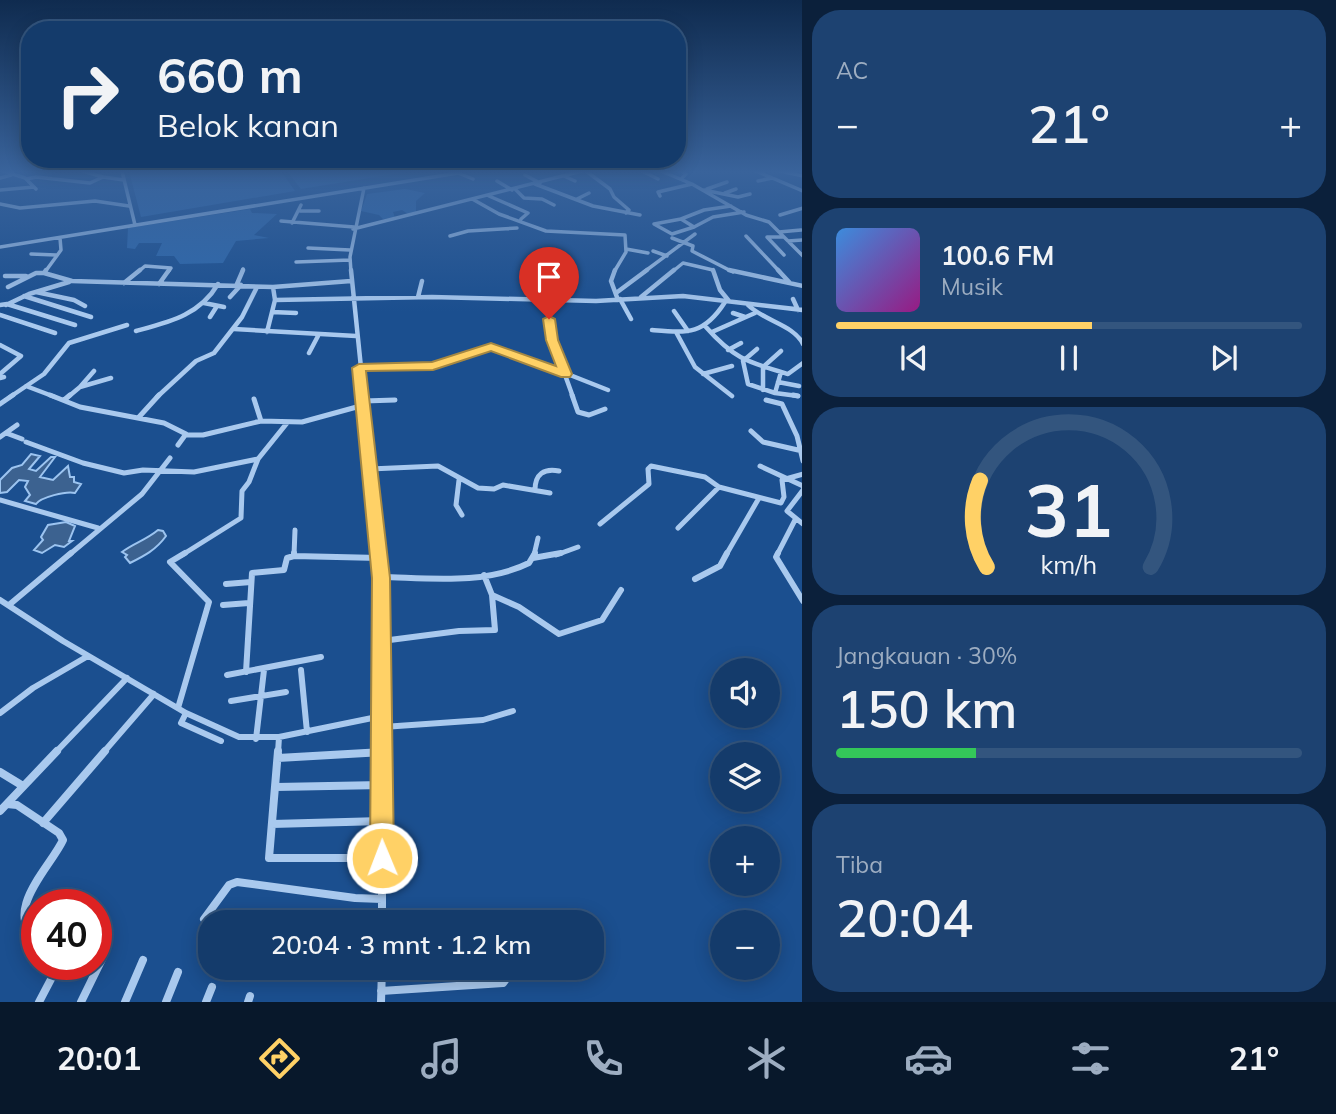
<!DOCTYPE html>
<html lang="id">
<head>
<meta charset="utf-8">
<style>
	:root { --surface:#143b6b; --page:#1d4271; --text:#f1f3f6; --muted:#9dadc1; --line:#33557e; --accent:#ffd166 }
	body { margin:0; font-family:Mulish,sans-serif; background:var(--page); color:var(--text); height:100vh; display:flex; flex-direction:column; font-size:26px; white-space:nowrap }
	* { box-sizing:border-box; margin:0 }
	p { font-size:23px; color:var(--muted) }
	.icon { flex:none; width:38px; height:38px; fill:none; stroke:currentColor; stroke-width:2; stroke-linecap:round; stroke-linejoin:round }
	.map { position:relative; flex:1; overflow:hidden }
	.details { display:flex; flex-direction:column; gap:10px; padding:10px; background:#0b203b; width:534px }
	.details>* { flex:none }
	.banner { position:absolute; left:21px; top:21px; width:665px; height:147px; border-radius:28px; box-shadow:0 4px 18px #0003,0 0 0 2px var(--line); background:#143b6b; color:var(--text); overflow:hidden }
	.buttons { position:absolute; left:710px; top:658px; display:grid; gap:14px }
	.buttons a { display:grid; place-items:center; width:70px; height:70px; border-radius:50%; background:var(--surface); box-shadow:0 4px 18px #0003,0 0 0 2px var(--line); font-size:35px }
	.speed { position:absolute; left:21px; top:889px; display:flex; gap:14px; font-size:35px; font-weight:700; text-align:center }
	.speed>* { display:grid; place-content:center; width:91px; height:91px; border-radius:50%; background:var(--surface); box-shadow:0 4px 18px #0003,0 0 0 2px var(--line); line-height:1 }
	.speed .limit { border:10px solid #d22; background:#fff; color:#111 }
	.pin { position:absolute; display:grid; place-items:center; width:60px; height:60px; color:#fff; margin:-72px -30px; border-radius:50% 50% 50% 0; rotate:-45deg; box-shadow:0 0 7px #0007 }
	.pin .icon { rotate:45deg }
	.me { position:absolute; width:77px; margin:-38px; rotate:359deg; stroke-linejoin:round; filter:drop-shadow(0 0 5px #0008) }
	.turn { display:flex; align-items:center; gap:24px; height:147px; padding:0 21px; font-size:32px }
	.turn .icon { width:91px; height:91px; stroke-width:2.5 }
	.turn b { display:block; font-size:49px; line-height:60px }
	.big { font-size:52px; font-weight:600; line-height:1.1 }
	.details .widget { flex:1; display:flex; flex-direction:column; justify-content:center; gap:10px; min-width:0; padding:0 24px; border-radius:28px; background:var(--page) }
	.details .dial { align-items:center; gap:0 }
	.dial svg { height:182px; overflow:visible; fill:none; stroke:var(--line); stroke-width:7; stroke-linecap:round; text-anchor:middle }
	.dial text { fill:var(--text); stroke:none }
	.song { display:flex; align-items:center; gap:21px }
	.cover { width:84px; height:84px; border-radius:10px; background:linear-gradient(135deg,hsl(210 70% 55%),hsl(310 70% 35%)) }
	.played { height:7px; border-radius:4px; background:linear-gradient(90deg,var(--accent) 55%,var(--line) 55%) }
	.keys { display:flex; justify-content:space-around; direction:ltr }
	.heat { display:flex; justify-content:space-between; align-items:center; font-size:38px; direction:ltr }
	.charge { height:10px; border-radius:5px; background:linear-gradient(90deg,#34c759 30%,var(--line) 0) }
	.trip { position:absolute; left:198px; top:910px; width:406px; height:70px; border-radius:28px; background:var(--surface); box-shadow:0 4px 18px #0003,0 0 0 2px var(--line); font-weight:600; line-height:70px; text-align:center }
	.tab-bar { display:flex; height:112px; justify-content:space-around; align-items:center; background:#08182b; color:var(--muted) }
	.tab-bar .icon { width:49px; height:49px }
	.tab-bar .active { color:var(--accent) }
	.tab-bar b { font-size:32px; color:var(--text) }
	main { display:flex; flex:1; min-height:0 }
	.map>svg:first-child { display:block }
	.green { fill:#2e69ad }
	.water { fill:#3c6290; stroke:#9cc4f0; stroke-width:2 }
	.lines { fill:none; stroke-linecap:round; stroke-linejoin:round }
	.minor-far4 { stroke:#a9c9ee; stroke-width:3.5 }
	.minor-far3 { stroke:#a9c9ee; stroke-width:4.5 }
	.minor-far2 { stroke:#a9c9ee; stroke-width:5 }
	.minor-far1 { stroke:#a9c9ee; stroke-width:6 }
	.minor { stroke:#a9c9ee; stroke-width:8 }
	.route { fill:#ffd166; stroke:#a68842; stroke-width:2 }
</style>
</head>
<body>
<main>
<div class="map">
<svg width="803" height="1002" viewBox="0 0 803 1002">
	<rect width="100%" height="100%" fill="#1b4f8f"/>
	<!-- green -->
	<path class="green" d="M129 171H281L295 191 141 217Z
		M287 171H413L301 189Z
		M405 189 425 193 416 201V212L408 214 402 210 393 212 395 218 383 219 379 215 361 211 367 194Z
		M250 209 252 213 277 214 254 235 269 238 236 241 223 263 180 264 174 256H156L162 243H139L135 249 127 248 128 228Z"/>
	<!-- water -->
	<path class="water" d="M31 454 40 456 29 469 36 471 51 457H55L40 477 53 480 68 466 70 477H74V482L81 484 75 493C66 491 41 497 36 504L25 501 30 495 25 487 28 481 19 480 7 492 0 493V480L12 468 22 465Z
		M66 522 75 526 69 541H72L64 547 55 545 42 553 34 550 43 540 41 537 48 525Z
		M158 530 163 531 166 536C156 550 144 556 130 563L125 557 127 555 122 552C134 543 146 540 158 530Z"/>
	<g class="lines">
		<!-- minor-far4 -->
		<path class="minor-far4" d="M4 171 25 178 36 189
			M83 171 103 177
			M122 171 135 225
			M586 171 610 189 614 197 629 210 626 213
			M642 171 658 179
			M682 171 686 174 682 178
			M756 171 803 191
			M780 171 803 176
			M525 175 540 183
			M564 176 575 181
			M0 178 11 175
			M26 179 36 177 90 183 103 177 124 180
			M497 181 512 190
			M758 181 772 178
			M535 184 593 206 640 215
			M692 184 746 215 769 222 803 256
			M515 189 524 198 542 199 554 205
			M707 189 727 182
			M0 190 34 187
			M704 190 738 197 750 194
			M725 193 736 189
			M489 196 528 213 521 219
			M660 196 658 192 692 184 661 171
			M577 199 589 193
			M474 200 499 214 546 231 625 235 626 252 614 272
			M0 204 20 208 95 201 129 206
			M731 206 704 210 681 219 694 227 713 217 744 212
			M300 211H319
			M780 215 803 208
			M681 219 654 224 672 234 694 227
			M281 221 354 227
			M292 223 301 205
			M353 229 582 171
			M779 232 801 230
			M450 236 468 231 517 228
			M746 236 780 272
			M784 237H767L784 255
			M672 238 693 246 692 251 733 272
			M788 241 803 240
			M0 247 458 173 473 179
			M308 248 350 250
			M626 249 648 253
			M653 251 667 256
			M31 254 56 255
			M296 262 350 260
			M45 272 61 250 60 238
			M138 272 145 266 171 268 168 272
			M242 272 243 269
			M351 272 350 257 364 188
			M644 272 695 234
			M672 272 683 263 713 270"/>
		<!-- minor-far3 -->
		<path class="minor-far3" d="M46 270 44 273 72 281 273 287 351 281
			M351 270 364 397
			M615 270 611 281 618 300
			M713 270 720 290 729 301
			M729 270 803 286
			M778 270 790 283
			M5 276H26
			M124 283 140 270
			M159 284 169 270
			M237 284 243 270
			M8 287 36 273H44
			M36 292 74 300 85 306
			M616 293 647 270
			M24 296 91 317
			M230 297 241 285
			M418 297 422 281
			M641 297 674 270
			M546 299 552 339 573 397
			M620 299 631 319
			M793 299 798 310
			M275 300 432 297 596 301 683 296 803 310
			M204 303 224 307
			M0 305 7 304 75 325
			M6 305 29 294 69 282
			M748 305C764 321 794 325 803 344
			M674 311 688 331
			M272 312 296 313
			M733 313 745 317
			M0 315 55 333
			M210 317 217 306
			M705 326C734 359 747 362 788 374L803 363
			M234 329 356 336
			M652 330C688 333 704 335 725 302
			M136 331C169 322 200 315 218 284
			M267 332 275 300 273 287
			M676 332 695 367 732 396
			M712 332 755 313
			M0 345 21 356 0 374
			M757 349 743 361 748 384 775 393 781 372
			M728 350 741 343
			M309 353 318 336
			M359 367 433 366 491 347 566 374
			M565 373 608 390
			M703 374 732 366
			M0 378 4 377
			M778 382 799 386
			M26 386 55 397
			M80 387 94 371
			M763 390V367L781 351
			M775 393 798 396
			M10 397 44 374 69 343 127 325
			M68 397 80 387 111 378
			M157 397 196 361 214 353 242 317 257 287"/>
		<!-- minor-far2 -->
		<path class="minor-far2" d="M50 395 80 407 164 423 186 434 178 445
			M363 395 379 555
			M572 395 578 412 589 415 605 409
			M793 395 798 396
			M254 399 261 421
			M64 400 70 395
			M766 400 782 404 797 436 803 461
			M364 401 395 400
			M0 404 13 395
			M139 417 159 395
			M751 431 763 442 798 450
			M6 433 22 439
			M186 435H203L261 421 302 422 364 405
			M0 437 17 425
			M26 442 83 463 124 473 143 470 194 472 258 459 287 423
			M760 466 803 486
			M370 469 438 466 478 488 494 489 503 485 550 493
			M459 480 456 505 462 515
			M535 490C535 474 544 468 559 471
			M803 490 787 511 803 524
			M0 500 98 528
			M600 524 649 484 648 469 651 466 705 477 719 487 781 503 784 497 782 480 803 474
			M678 528 719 487
			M69 555 142 494 170 458
			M182 555 241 518 242 491 249 482 258 459
			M294 555 295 530
			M534 555 538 538
			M556 555 578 547
			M726 555 759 498
			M777 555 795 520"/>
		<!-- minor-far1 -->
		<path class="minor-far1" d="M379 553 382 753
			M778 553 776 557 803 601
			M294 556V553
			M533 558 561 553
			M484 575 492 595 519 607 559 634 602 620 621 590
			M381 577C429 578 485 585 529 563L535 553
			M695 579 720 566 727 553
			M226 584 251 582
			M0 600 63 641 186 713 239 737H279L382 716
			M9 605 71 553
			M223 605 249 603
			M382 641 459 631 495 630 492 595
			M301 670 307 732
			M246 672 252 573 284 570 287 558 294 556 379 558
			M227 675 321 657
			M231 701 286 692
			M178 708 209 602 170 562 185 553
			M0 713 33 688 88 656
			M186 713 181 723 221 741
			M383 727 483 720 513 711
			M256 739 264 670
			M55 753 127 678
			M103 753 154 694
			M278 753 279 737
			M361 753 383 752"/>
		<!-- minor -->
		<path class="minor" d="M278 751 269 858H382
			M382 751V922
			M278 758 383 752
			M0 772 23 786
			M276 787 382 785
			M7 804 17 805 59 833 63 840C50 868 2 910 37 941
			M0 811 57 751
			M43 823 105 751
			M272 824 382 821
			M204 919 229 885 237 882 355 898 382 899
			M381 991 503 983 506 979 505 968
			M39 1002 59 964
			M81 1002 104 955 103 950 96 949
			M125 1002 143 960
			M166 1002 178 972
			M206 1002 212 987
			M248 1002 250 996
			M381 1002 382 968"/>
	</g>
	<!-- sky -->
	<linearGradient id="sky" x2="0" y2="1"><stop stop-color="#0f2b4f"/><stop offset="0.55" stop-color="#39639b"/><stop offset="1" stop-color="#39639b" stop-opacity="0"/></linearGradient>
	<rect width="803" height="312" fill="url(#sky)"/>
	<!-- route -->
	<path class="route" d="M549 316 555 319 558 340 572 374 570 377H561L491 351 433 370 366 371 390 578 394 858 391 866 382 870 374 866 370 858 372 578 352 368 359 364 432 362 491 343 556 366 546 340 543 319Z"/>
</svg>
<div class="buttons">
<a><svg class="icon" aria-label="sound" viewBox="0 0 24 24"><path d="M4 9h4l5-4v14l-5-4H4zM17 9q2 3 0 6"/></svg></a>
<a><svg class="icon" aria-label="layers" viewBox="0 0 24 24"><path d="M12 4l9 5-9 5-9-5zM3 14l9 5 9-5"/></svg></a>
<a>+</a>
<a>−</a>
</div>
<div class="speed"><div class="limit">40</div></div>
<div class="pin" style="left:549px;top:319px;background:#d93025"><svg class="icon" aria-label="arrive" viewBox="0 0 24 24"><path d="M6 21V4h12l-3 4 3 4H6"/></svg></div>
<svg class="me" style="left:382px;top:858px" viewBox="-20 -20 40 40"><circle r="17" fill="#ffd166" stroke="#fff" stroke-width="3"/><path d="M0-11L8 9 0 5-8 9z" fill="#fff"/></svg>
<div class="trip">20:04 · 3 mnt · 1.2 km</div>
<div class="banner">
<div class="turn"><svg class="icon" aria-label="right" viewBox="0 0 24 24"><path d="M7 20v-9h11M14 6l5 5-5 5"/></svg><div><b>660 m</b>Belok kanan</div></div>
</div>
</div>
<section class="details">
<div class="widget"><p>AC</p>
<div class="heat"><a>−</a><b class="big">21°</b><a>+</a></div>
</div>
<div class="widget">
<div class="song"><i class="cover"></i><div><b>100.6 FM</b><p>Musik</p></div></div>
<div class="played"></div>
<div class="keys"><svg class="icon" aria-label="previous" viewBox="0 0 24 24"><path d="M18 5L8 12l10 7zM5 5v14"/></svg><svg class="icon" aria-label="pause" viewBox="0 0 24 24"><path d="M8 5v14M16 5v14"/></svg><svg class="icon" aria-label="next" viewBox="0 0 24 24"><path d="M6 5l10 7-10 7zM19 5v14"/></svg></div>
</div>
<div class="widget dial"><svg viewBox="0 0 100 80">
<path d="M14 69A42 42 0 1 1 86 69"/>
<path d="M14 69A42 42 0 0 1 11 31" stroke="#ffd166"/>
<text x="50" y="56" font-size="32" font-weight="700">31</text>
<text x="50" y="72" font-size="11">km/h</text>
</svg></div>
<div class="widget"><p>Jangkauan · 30%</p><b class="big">150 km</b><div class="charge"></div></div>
<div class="widget"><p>Tiba</p><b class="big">20:04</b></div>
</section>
</main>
<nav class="tab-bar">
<b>20:01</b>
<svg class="icon active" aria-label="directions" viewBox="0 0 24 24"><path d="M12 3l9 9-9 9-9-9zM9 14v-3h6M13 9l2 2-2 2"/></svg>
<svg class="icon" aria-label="music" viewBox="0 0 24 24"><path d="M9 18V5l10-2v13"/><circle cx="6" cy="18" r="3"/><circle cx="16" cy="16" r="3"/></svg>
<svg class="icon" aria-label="phone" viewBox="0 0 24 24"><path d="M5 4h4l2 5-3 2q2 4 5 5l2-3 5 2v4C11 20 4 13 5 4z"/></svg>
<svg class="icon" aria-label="climate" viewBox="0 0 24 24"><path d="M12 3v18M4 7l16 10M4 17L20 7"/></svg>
<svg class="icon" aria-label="car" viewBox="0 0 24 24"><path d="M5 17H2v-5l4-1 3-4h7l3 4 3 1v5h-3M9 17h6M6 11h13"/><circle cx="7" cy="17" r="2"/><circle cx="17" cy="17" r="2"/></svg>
<svg class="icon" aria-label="filters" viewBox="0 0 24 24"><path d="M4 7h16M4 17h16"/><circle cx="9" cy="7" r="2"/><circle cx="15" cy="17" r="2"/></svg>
<b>21°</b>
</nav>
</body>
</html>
